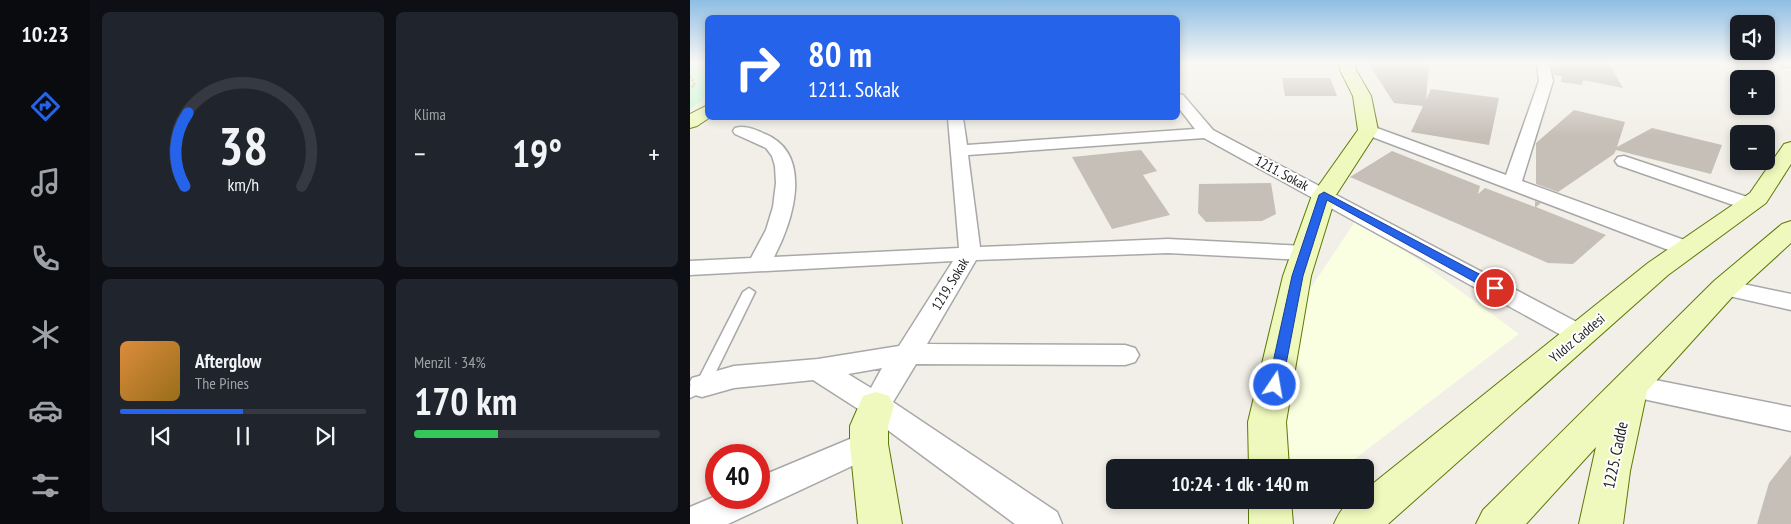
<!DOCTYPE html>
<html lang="tr">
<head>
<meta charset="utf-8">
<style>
	:root { --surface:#171b24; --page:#20242c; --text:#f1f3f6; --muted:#9ea1a6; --line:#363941; --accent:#2563eb }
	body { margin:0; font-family:"PT Sans Narrow",sans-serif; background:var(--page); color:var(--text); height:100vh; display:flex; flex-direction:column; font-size:19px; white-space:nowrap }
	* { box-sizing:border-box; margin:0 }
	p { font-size:16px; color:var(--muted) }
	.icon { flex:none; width:28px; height:28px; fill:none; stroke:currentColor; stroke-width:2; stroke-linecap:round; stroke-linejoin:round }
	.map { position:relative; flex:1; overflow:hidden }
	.details { display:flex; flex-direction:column; gap:12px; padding:12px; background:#0d0f14; width:600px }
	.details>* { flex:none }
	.top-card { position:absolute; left:15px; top:15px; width:475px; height:105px; border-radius:8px; box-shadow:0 2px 8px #0003; background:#2563eb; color:#fff; overflow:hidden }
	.controls { position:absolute; left:1040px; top:15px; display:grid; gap:10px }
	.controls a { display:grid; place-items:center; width:45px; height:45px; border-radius:8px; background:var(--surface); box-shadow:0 2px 8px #0003; font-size:25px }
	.speed { position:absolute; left:15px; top:444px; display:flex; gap:10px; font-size:25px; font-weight:700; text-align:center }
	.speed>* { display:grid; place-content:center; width:65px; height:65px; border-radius:50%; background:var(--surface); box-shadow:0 2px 8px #0003; line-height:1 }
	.speed .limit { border:8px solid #d22; background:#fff; color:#111 }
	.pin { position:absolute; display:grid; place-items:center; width:42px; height:42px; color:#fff; margin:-21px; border:2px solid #fff; border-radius:50%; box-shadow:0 1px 5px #0007 }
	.me { position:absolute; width:55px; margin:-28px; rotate:12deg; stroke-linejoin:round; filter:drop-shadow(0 0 4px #0008) }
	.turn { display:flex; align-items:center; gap:18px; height:105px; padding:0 20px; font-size:22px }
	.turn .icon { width:65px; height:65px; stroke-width:2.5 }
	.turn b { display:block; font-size:35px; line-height:42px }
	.big { font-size:38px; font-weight:700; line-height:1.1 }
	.details .widget { flex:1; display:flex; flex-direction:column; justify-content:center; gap:8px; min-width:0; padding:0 18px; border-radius:8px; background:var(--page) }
	.details .dial { align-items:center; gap:0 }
	.dial svg { height:130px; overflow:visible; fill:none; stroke:var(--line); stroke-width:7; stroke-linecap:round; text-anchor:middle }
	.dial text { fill:var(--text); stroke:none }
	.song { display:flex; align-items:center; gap:15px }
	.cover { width:60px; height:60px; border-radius:8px; background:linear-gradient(135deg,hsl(30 70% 55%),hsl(40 70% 35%)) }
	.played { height:5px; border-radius:2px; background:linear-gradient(90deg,var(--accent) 50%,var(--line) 50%) }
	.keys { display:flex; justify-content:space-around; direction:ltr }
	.heat { display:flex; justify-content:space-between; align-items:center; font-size:28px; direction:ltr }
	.charge { height:8px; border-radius:4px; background:linear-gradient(90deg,#34c759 34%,var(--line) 0) }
	.details .tiles { flex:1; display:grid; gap:12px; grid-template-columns:repeat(2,1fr) }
	.trip { position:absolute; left:416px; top:459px; width:268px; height:50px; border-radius:8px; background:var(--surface); box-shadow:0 2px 8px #0003; font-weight:700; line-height:50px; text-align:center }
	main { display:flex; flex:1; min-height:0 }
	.tabs { display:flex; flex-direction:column; width:90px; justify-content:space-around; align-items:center; background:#090b0e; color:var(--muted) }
	.tabs .icon { width:35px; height:35px }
	.tabs .active { color:var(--accent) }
	.tabs b { font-size:22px; color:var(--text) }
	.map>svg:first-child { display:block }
	.education { fill:#fbffe2 }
	.park { fill:#c6f9d0 }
	.building { fill:#c6bfb7 }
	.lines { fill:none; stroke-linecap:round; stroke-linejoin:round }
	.lane-casing { stroke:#a8a8a8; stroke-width:3 }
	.street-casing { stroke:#a8a8a8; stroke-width:3 }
	.secondary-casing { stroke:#5e7906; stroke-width:2 }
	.path { stroke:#f99070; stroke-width:2; stroke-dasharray:2 2; stroke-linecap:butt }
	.lane { fill:#fff; fill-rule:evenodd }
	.street { fill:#fff; fill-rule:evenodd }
	.secondary { fill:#eff9bd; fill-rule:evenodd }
	.route { fill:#2563eb; stroke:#184099 }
	.labels { text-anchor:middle; stroke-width:4; stroke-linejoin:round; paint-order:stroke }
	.street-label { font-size:14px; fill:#212121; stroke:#fff }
	.near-street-label { font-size:16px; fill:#212121; stroke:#fff }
</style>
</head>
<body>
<main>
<nav class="tabs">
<b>10:23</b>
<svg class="icon active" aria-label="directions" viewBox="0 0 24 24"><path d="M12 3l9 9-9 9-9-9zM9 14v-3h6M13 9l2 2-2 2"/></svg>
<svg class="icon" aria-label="music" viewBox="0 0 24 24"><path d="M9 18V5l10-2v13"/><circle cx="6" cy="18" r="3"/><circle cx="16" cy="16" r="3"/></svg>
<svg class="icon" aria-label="phone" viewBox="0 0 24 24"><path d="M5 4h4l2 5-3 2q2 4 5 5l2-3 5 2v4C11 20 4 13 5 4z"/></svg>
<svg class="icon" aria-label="climate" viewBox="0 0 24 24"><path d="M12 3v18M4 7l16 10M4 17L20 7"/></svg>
<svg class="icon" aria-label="car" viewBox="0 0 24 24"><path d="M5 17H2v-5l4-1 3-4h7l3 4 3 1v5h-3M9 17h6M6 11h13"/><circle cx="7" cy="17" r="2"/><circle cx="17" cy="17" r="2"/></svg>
<svg class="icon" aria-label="filters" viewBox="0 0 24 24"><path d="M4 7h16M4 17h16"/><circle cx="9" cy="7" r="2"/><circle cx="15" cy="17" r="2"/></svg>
</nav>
<section class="details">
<div class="tiles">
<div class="widget dial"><svg viewBox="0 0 100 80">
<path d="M14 69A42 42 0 1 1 86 69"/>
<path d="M14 69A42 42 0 0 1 16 24" stroke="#2563eb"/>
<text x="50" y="56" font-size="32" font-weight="700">38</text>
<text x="50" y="72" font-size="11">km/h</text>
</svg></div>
<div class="widget"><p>Klima</p>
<div class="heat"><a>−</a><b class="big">19°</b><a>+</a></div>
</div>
<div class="widget">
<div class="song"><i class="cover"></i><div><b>Afterglow</b><p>The Pines</p></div></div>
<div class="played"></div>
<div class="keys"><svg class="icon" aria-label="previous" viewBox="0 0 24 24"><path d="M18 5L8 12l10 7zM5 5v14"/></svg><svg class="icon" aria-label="pause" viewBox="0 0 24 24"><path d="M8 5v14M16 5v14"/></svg><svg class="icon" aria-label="next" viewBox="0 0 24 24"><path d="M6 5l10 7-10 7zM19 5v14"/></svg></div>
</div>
<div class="widget"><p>Menzil · 34%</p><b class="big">170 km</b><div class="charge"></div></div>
</div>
</section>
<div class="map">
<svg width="1101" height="524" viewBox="0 0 1101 524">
	<rect width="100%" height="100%" fill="#f1efe7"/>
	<!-- education -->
	<path class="education" d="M666 220 679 224 829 334 654 467H601L595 399 618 292Z"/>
	<!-- park -->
	<path class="park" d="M0 63H18L17 97 0 109Z"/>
	<!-- building -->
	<path class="building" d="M678 63H739L736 100 741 89 809 98 799 145 721 132 733 106 704 103Z
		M861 63H919L933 88 893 80 892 85 871 82 872 76 864 75Z
		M592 78H640L647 96H595Z
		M884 110 935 122 927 147 962 128 1032 145 1021 174 926 150 924 154 868 192 846 184V143Z
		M451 150 467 171 453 175 480 215 422 229 382 157Z
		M702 151 790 186 788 194 795 188 845 207V201L851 203 846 207 916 235 883 264 858 263 660 177Z
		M581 183 586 214 572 221 516 222 508 213 509 184Z
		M1101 455V524H1067L1079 483Z"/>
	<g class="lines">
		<defs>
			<path id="lane" d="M59 288 65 292 19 386 17 390 0 398V386L7 382 53 292Z"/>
			<path id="street" d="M847 63H859L863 81 832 181 1005 244 1008 249 1005 254 997 256 989 254 672 133 670 130 672 127H684L816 175 849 81Z
				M1090 63H1101V67L1092 66Z
				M488 94 493 95 523 130 900 329 904 335 900 341 891 344 882 341 514 138 278 155 290 247 478 239 614 246 622 248 625 253 622 258 614 260 478 253 286 260 237 344 435 345 445 348 449 355 445 362 435 365 226 364 203 402 367 512 372 524H325L176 414 123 380 44 388 12 397 2 394 0 382 2 378 44 366 128 359 209 346 263 261 0 275V261L61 258 76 230 83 207 86 183 85 166 82 156 76 148 45 134 43 131 45 128C55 125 66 130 75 134 124 154 103 222 84 257L269 248 258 118H273L277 145 505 129 488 107ZM192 368 181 388 158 374Z
				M934 156 1066 200 1069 204 1066 208 1059 210 1052 208 928 165 925 161 928 157Z
				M1034 280 1101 294V310L1026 293 1022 288 1026 283Z
				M940 375 1101 407V431L930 394 926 386 930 378Z
				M179 431 190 435 195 444 190 453 38 524H0V507L26 496V498H69V477Z"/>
			<path id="secondary" d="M649 63H665L666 70 681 96 688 130 646 195 621 276 596 422 599 468H559L558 422 593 276 622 195 668 130 663 96 650 70Z
				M18 105V118H19L7 126 0 128V114Z
				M1101 142V164L1076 203 978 275 698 524H644C652 507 656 500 675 500V490L958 263 1060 193 1094 144Z
				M1101 221V243L1044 295 957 391 940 471 933 524H889L906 447 836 524H786L793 510 1024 281 1092 224Z
				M186 392 199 396 204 406 198 426V444L212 524H168L160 444V426L173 396Z
				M559 500H601L603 524H559Z"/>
		</defs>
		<!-- lane casing -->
		<use href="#lane" class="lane-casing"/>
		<!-- street casing -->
		<use href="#street" class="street-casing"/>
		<!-- secondary casing -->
		<use href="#secondary" class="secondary-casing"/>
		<!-- path -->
		<path class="path" d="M0 76 5 85 0 88"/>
		<!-- lane -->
		<use href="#lane" class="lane"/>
		<!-- street -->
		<use href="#street" class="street"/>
		<!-- secondary -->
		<use href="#secondary" class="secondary"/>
	</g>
	<!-- sky -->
	<linearGradient id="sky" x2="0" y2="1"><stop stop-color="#8ebde4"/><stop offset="0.46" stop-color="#f9f8f4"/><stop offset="1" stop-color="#f9f8f4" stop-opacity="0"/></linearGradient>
	<rect width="1101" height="136" fill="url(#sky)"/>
	<!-- route -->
	<path class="route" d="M634 192 810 285 811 288 810 291H801L637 200 613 276 592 385 590 389 585 391 580 389 578 385 602 276 629 195Z"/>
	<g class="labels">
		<!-- street labels -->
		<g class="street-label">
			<text transform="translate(592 173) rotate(28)" y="5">1211. Sokak</text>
			<text transform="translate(260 284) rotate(-59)" y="5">1219. Sokak</text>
			<text transform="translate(887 338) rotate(-40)" y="5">Yıldız Caddesi</text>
		</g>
		<!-- near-street labels -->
		<g class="near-street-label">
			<text transform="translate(925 455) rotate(-78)" y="6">1225. Cadde</text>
		</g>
	</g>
</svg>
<div class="controls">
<a><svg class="icon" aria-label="sound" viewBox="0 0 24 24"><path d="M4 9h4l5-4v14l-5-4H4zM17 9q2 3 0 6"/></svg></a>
<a>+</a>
<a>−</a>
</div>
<div class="speed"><div class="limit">40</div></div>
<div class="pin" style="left:805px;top:288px;background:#d93025"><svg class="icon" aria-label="arrive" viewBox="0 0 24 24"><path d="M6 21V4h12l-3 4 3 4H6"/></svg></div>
<svg class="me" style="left:585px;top:385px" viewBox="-20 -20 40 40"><circle r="17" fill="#2563eb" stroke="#fff" stroke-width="3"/><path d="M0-11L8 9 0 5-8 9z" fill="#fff"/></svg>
<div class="trip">10:24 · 1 dk · 140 m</div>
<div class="top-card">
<div class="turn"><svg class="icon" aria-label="right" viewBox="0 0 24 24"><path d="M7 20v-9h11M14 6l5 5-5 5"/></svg><div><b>80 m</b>1211. Sokak</div></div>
</div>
</div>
</main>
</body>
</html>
